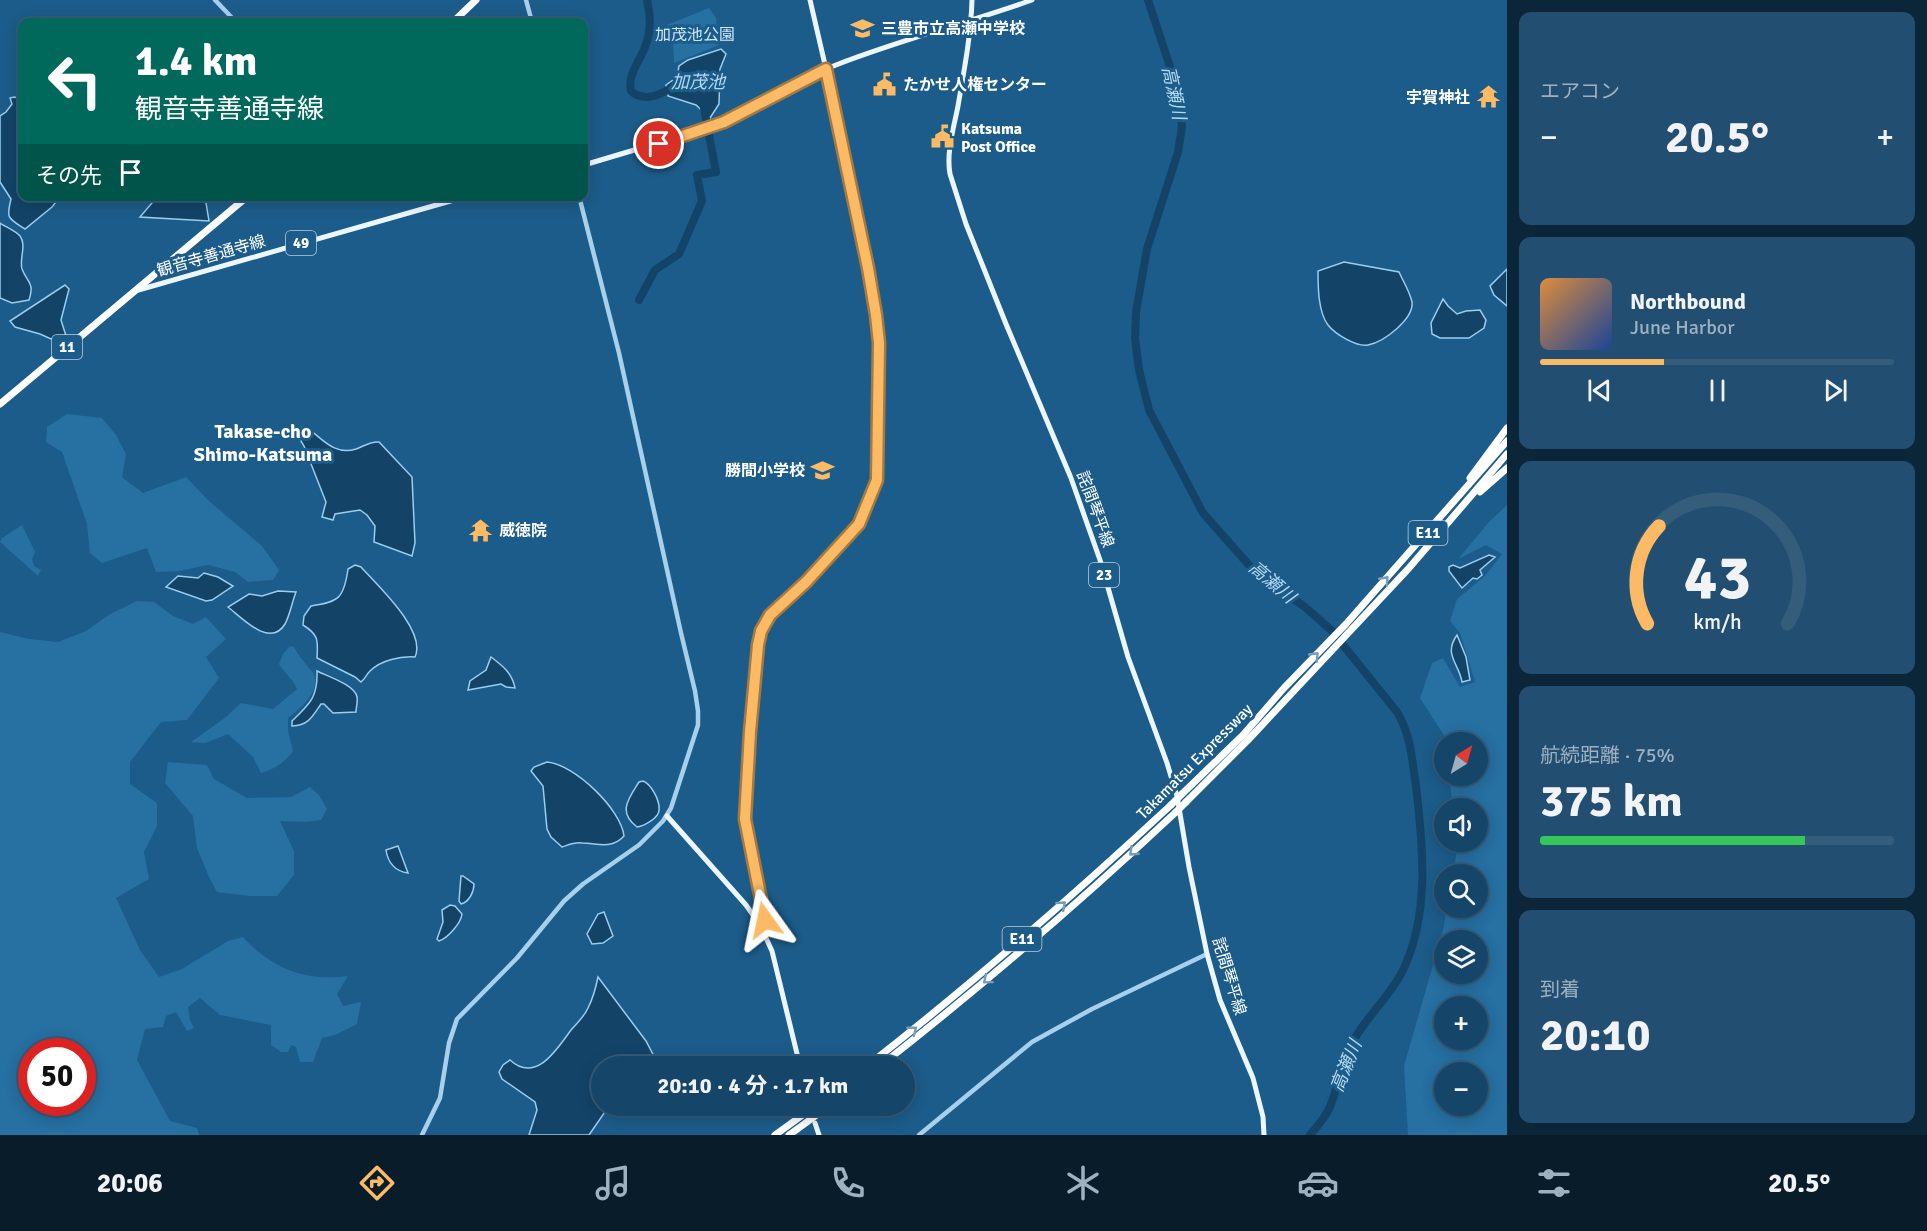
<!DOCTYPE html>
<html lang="ja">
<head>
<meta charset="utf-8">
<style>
	:root { --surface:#154568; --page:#224f71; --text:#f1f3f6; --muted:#9db1c0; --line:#345d7c; --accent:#fcba65 }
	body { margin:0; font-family:Signika,"Noto Sans JP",sans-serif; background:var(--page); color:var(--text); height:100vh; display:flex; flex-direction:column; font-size:22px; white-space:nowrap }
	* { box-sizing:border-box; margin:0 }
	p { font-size:20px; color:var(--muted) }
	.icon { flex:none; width:33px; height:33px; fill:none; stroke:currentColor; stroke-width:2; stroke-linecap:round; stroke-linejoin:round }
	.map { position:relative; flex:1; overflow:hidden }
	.side { display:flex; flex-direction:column; gap:12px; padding:12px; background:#0c2639; width:420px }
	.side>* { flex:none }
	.guide { position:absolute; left:18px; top:18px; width:570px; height:183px; border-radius:12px; box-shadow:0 3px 15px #0003,0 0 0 2px var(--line); background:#00695c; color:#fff; overflow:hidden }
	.needle { width:39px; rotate:37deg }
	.controls { position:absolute; left:1434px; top:732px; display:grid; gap:12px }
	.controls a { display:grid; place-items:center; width:54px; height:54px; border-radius:50%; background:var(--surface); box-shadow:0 3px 15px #0003,0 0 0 2px var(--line); font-size:30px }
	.speed { position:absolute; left:18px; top:1038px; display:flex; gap:12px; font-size:30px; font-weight:700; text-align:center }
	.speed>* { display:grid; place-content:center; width:78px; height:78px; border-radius:50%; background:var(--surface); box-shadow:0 3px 15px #0003,0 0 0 2px var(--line); line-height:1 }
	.speed .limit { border:9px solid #d22; background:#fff; color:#111 }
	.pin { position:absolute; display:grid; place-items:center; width:51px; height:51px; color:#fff; margin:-26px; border:3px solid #fff; border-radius:50%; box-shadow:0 2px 6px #0007 }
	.me { position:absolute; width:66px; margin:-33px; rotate:348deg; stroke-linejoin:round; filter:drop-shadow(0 0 4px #0008) }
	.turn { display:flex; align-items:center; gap:21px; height:126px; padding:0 18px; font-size:27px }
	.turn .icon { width:78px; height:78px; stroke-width:2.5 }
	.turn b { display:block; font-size:42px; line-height:51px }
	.then { display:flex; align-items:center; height:57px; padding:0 18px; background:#0003; gap:12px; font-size:22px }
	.big { font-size:45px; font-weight:700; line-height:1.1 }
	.side .tile { flex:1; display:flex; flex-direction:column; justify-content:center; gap:9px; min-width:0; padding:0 21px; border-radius:12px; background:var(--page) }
	.side .dial { align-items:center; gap:0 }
	.dial svg { height:156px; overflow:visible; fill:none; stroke:var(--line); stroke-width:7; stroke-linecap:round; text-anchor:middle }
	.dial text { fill:var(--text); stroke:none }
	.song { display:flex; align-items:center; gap:18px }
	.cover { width:72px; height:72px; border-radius:9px; background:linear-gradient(135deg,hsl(30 70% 55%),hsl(220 70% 35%)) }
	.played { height:6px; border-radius:3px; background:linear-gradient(90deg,var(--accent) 35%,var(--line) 35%) }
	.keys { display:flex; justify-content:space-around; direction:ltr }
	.heat { display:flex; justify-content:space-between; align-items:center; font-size:33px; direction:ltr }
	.charge { height:9px; border-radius:4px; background:linear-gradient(90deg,#34c759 75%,var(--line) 0) }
	.trip { position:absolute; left:591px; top:1056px; width:324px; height:60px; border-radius:30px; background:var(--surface); box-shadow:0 3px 15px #0003,0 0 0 2px var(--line); font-weight:700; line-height:60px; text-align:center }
	.tabs { display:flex; height:96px; justify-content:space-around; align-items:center; background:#081c2a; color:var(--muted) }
	.tabs .icon { width:42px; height:42px }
	.tabs .selected { color:var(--accent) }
	.tabs b { font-size:27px; color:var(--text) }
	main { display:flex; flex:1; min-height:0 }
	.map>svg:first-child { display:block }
	.green { fill:#2670a2; fill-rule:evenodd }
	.water { fill:#134468; stroke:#9acdee; stroke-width:1.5 }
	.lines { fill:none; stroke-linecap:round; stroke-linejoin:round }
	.river { stroke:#134468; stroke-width:8 }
	.minor { stroke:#a7d0ec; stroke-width:4.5 }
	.major { stroke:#ecf6ff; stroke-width:5 }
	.highway { stroke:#fff; stroke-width:7 }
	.highway-bridge { stroke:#fff; stroke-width:7 }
	.oneway { stroke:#779db9 }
	.route-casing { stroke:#a47942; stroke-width:15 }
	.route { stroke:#fcba65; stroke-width:10 }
	.labels { text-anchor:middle; stroke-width:6; stroke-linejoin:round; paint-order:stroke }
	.shield { fill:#1c5c8a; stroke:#bbcedc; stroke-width:1.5 }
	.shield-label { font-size:15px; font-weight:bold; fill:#fff }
	.poi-label { font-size:16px; font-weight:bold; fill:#fff; stroke:#1c5c8a; text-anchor:start }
	.park-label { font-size:16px; fill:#cce7f9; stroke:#1c5c8a }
	.street-label { font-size:16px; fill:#fff; stroke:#1c5c8a }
	.water-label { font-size:18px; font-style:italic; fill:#b3daf3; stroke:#1c5c8a }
	.quarter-label { font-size:20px; font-weight:bold; fill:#fff; stroke:#1c5c8a }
</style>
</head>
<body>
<main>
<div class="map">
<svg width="1507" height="1135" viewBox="0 0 1507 1135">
	<rect width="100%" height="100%" fill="#1c5c8a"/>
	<!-- green -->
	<path class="green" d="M709 8 716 18 719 45 674 63 673 38 667 25Z
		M67 414 102 418 116 435 126 454 122 477 143 493 186 477 208 500 262 546 279 570 273 580 248 582 235 572 208 565 179 571 156 572 147 548 102 563 90 553 87 524 62 452 46 442 47 427Z
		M1507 505V1135H1408L1404 1066 1443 930 1447 908H1478V874H1453L1457 850 1456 842H1478V808H1453L1449 776H1478V742H1445V737L1420 698 1432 663 1443 658 1460 687 1475 682 1460 633 1450 621 1457 599 1485 576 1502 554 1486 545 1458 559 1489 522ZM1478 940V974H1444V940ZM1478 1006V1040H1444V1006ZM1444 1072H1478V1106H1444Z
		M22 525 35 552 32 559 34 566 41 570 38 576 0 542 2 538Z
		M137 601 154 602 173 616 193 624 206 617 226 639 206 657 219 678 187 720 161 722 130 762V784L157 803V826L144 852 149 879 116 898 140 950 159 977 182 969 228 941 243 937C271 968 306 982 348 976L337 994 343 1006 361 1002 357 1024 335 1035 322 1038 313 1062H300L296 1047 291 1045 288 1052H281L271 1045V1025L220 1015 200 998 188 1007 190 1020 194 1028 187 1031 176 1012 166 1016 163 1027 145 1029 137 1060 170 1121 197 1128 199 1135H0V632L29 639 58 642 86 631 110 614ZM32 1052H82V1102H32Z
		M290 646 294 647C297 652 300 658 305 663 307 667 312 670 314 674 321 692 300 709 288 718V731L293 751C285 763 274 769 261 773L253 757 228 734 205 743 191 742 226 717 241 703 273 709 297 689C293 679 285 674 279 664L283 654Z
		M168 762 207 765 214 779 247 798 291 797 310 787 319 795 327 809 321 820 307 822 280 821 294 851V875L277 896H250L217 892 209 877 197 848 193 816 165 783Z"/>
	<!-- water -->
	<path class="water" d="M721 49 726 54 720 69 719 104 710 118 696 105 668 96 666 85 677 77 679 66 688 60Z
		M14 97 22 99V196L60 197 52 207 25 229C8 218 6 219 11 199L0 182V116L6 112 12 104 10 98Z
		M157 197H205L209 221 140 217Z
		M0 223C6 227 16 231 20 236 27 245 19 259 22 269 27 282 35 283 29 300L12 303 0 298Z
		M1344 262 1399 272C1403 281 1410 292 1412 302 1414 319 1384 342 1368 345 1356 347 1335 334 1328 325 1318 312 1318 286 1318 271Z
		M1507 269V306L1494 295 1490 286Z
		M65 285 69 289 61 320 66 336 51 339 40 334 15 327 10 321Z
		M1443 299 1448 306 1457 314 1466 311 1480 310 1486 320 1484 328 1469 338H1440L1432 334 1431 323Z
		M302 427H306C322 438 334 456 356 449 364 446 371 441 379 442L412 477 415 543 412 556 374 542 375 526 367 515 360 510 335 514 333 520 322 517 326 502 304 446 298 436 299 430Z
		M1489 555 1495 557 1480 570 1482 575 1477 579 1473 578 1462 588 1449 571V567L1453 565 1460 568Z
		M355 565 361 567C378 586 427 631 415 657 401 656 381 660 370 671 366 675 365 679 361 682L355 677 317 658C318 640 319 635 303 625L304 616 311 606C339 602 344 598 348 569Z
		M204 573 218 577 233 586 212 600 206 601 166 587 178 576 198 578Z
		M278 591 296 592C292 602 290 615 285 624 270 649 241 617 228 607L249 594 262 596Z
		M1457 635 1466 657 1470 680 1462 682C1459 663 1443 655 1457 635Z
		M491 657C503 666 512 673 515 688L506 687 501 684 468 690 470 681 486 670Z
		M317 671C327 676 355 685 357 697 358 702 356 707 356 712L333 713 324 704H321C312 717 309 725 292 726V721C310 704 318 697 317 671Z
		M547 762C574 764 621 809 624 836 611 850 598 843 582 843 575 842 568 845 562 847L551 837 547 829 543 786 531 771 534 767Z
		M643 781C651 784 660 800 659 810 659 818 644 826 637 827 617 812 629 798 639 782Z
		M398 846 408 873C394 871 388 863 386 850Z
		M461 876H463L474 884C474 892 469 902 461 904L459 901Z
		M450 905 455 906 462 914C461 923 448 938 439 941L437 939 443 922 442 910Z
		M604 912 613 936 603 943 592 944 587 934 598 914Z
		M598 977 646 1041 658 1064 657 1066H602V1106H609L589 1135H529L537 1110 535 1102 502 1079 499 1072 503 1065 510 1060C536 1084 557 1049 571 1030 578 1022 584 1017 588 1008 593 998 596 987 598 977Z"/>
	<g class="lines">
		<!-- river -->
		<path class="river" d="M647 0C651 16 651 32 645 47 640 61 627 75 631 91 645 104 663 93 677 85
			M1148 0 1177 88 1182 127 1178 152 1147 249 1136 312 1135 338 1139 370 1149 410 1203 513 1256 573 1305 607 1331 630 1397 712C1411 735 1412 760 1416 786 1423 846 1430 914 1403 970 1389 999 1362 1020 1349 1049 1340 1068 1338 1090 1329 1109 1324 1119 1317 1127 1310 1135
			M639 300 655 270 679 254 702 201 697 175 716 172 703 103"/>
		<!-- minor -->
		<path class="minor" d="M215 0 236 22
			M526 0 532 22
			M422 1135 440 1098 449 1043 457 1019 517 958 564 901 583 884 639 845 663 821 671 808 698 725V711L695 691 681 633 619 353 579 196
			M919 1135 1032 1042 1092 1009 1207 954"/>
		<!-- major -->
		<path class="major" d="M972 0C971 35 964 71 958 106 954 127 946 152 950 174L966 224 1006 324 1071 478 1100 560 1128 657 1167 763 1177 796 1189 867 1207 954 1220 1000 1253 1078 1263 1117 1264 1135
			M584 165 705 129C751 112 791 82 836 65 900 40 967 23 1032 0
			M135 291 468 196
			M667 816 746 905 760 925 772 951 800 1066
			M760 925 765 920V915L745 819 750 732 761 631 770 615 806 582 853 531 859 524 877 480 878 343 876 315 868 268 826 69 810 0
			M815 1123 819 1135"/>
		<!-- highway -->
		<path class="highway" d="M453 22 476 0
			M0 404 248 196
			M1470 478 1507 428
			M1480 492 1507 468
			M1182 794 1243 735 1284 688 1346 624 1507 441
			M1186 802 1248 740 1409 568 1507 454
			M867 1066C972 984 1073 896 1171 805
			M880 1066C982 986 1081 901 1176 812
			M775 1135 815 1106
			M789 1135 829 1106"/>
		<!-- highway-bridge -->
		<path class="highway-bridge" d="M1171 805 1182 794
			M1176 812 1186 802"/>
	</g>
	<!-- one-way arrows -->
	<defs><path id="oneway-chevron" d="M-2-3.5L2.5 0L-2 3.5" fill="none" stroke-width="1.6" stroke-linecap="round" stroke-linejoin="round" transform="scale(1.5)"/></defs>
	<g class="oneway">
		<use href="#oneway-chevron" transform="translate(1385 580) rotate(-48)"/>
		<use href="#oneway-chevron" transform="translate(1315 656) rotate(-46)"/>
		<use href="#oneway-chevron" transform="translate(1133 852) rotate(137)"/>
		<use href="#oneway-chevron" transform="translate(1062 905) rotate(-41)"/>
		<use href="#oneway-chevron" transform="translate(987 980) rotate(140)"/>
		<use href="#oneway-chevron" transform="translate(913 1030) rotate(-38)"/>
	</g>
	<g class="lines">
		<defs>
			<path id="route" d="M659 144 724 122 826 69 868 268 876 315 879 343 877 480 859 524 806 582 770 615 761 631 758 645 750 732 745 819 765 920"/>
		</defs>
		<!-- route casing -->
		<use href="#route" class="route-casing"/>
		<!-- route -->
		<use href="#route" class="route"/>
	</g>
	<!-- icons -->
	<defs>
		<symbol id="school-bare" viewBox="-9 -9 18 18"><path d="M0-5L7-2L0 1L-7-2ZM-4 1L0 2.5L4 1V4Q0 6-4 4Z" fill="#fcba65" stroke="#1c5c8a" stroke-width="2.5" paint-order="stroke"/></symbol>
		<symbol id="civic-bare" viewBox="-9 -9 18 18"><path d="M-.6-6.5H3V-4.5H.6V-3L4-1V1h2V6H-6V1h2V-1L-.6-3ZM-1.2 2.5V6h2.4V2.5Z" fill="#fcba65" stroke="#1c5c8a" stroke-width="2.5" paint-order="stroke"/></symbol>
		<symbol id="temple-bare" viewBox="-9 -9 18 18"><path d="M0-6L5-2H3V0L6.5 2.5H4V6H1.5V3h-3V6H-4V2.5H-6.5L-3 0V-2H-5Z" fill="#fcba65" stroke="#1c5c8a" stroke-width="2.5" paint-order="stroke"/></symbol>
	</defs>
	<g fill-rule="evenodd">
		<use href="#school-bare" x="846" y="12" width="33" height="33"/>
		<use href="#civic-bare" x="868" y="68" width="33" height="33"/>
		<use href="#temple-bare" x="1472" y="80" width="33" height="33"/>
		<use href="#civic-bare" x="926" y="120" width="33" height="33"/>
		<use href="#school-bare" x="806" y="454" width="33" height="33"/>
		<use href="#temple-bare" x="464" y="514" width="33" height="33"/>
	</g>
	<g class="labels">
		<!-- shield labels -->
		<g class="shield">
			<rect x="286" y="231" width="30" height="24" rx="4.5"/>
			<rect x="52" y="335" width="30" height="24" rx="4.5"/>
			<rect x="1408.5" y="521" width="39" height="24" rx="4.5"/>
			<rect x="1089" y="563" width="30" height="24" rx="4.5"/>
			<rect x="1002.5" y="927" width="39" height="24" rx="4.5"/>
		</g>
		<g class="shield-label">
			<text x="301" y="248">49</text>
			<text x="67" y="352">11</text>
			<text x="1428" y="538">E11</text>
			<text x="1104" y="580">23</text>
			<text x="1022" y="944">E11</text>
		</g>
		<!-- poi labels -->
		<g class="poi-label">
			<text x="881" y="34">三豊市立高瀬中学校</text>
			<text x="903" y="90">たかせ人権センター</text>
			<text x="1470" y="103" text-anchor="end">宇賀神社</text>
			<text x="961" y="134">Katsuma<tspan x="961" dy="18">Post Office</tspan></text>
			<text x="805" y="476" text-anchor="end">勝間小学校</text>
			<text x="499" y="536">威徳院</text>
		</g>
		<!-- park labels -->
		<g class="park-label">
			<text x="695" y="40">加茂池公園</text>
		</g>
		<!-- street labels -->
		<g class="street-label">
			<text transform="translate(211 255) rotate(-16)" y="6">観音寺善通寺線</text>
			<text transform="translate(1096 509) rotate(70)" y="6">詫間琴平線</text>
			<text transform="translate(1194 761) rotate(-45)" y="6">Takamatsu Expressway</text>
			<text transform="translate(1230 976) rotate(73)" y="6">詫間琴平線</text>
		</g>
		<!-- water labels -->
		<g class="water-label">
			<text x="698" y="88">加茂池</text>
			<text transform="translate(1174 93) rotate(78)" y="6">高瀬川</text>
			<text transform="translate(1272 582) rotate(40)" y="6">高瀬川</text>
			<text transform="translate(1346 1066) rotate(-68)" y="6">高瀬川</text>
		</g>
		<!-- quarter labels -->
		<g class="quarter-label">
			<text x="263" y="438">Takase-cho<tspan x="263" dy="23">Shimo-Katsuma</tspan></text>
		</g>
	</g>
</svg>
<div class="controls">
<a><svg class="needle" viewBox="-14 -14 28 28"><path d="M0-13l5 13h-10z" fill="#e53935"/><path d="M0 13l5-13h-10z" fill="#9db1c0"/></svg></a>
<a><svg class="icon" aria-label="sound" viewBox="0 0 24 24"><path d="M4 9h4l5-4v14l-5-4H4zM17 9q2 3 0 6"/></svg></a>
<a><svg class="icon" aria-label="search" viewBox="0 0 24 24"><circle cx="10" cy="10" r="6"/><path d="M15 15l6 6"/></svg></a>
<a><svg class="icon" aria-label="layers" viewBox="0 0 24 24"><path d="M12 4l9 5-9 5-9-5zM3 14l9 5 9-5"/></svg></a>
<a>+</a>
<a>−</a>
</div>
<div class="speed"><div class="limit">50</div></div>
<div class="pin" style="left:659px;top:144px;background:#d93025"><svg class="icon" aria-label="arrive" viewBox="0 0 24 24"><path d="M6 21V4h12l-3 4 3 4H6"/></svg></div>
<svg class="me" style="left:765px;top:920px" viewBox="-20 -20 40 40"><path d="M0-17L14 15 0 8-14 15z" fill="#fcba65" stroke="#fff" stroke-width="4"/></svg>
<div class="trip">20:10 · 4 分 · 1.7 km</div>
<div class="guide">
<div class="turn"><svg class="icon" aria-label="left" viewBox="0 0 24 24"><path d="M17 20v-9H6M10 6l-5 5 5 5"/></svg><div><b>1.4 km</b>観音寺善通寺線</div></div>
<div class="then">その先<svg class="icon" aria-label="arrive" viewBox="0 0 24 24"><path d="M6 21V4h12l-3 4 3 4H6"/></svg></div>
</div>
</div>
<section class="side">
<div class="tile"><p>エアコン</p>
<div class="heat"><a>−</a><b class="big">20.5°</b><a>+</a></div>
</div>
<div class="tile">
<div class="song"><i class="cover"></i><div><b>Northbound</b><p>June Harbor</p></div></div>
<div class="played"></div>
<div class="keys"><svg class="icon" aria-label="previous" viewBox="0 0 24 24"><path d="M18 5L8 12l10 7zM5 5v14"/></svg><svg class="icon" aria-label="pause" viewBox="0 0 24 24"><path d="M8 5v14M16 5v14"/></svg><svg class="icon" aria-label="next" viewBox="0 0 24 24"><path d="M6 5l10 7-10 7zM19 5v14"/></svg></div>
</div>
<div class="tile dial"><svg viewBox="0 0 100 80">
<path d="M14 69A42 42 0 1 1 86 69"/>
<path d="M14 69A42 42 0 0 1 20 19" stroke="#fcba65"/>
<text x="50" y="56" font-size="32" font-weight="700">43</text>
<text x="50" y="72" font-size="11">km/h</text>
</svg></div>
<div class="tile"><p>航続距離 · 75%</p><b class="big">375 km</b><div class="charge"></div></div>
<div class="tile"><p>到着</p><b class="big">20:10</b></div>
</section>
</main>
<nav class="tabs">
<b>20:06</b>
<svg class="icon selected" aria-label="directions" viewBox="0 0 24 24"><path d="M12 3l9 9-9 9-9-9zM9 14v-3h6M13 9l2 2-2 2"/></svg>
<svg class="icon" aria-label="music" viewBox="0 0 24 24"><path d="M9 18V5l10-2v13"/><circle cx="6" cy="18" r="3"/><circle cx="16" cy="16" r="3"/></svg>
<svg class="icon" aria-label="phone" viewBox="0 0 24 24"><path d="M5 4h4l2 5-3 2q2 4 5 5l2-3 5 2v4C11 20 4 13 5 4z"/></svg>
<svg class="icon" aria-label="climate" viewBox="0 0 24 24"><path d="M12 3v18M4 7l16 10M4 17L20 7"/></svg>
<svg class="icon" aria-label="car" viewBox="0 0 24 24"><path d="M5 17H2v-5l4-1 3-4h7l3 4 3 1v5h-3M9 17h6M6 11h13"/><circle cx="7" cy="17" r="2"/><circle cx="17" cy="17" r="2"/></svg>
<svg class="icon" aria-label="filters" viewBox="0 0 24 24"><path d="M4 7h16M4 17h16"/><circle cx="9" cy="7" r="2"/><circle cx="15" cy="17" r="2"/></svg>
<b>20.5°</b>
</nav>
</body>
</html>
